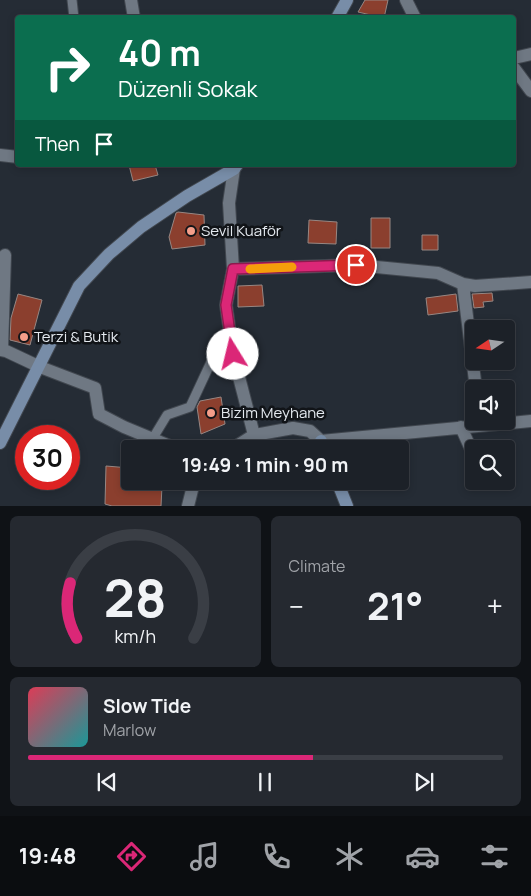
<!DOCTYPE html>
<html lang="en">
<head>
<meta charset="utf-8">
<style>
	:root { --surface:#1c2128; --page:#252930; --text:#f1f3f6; --muted:#a0a3a8; --line:#3a3e45; --accent:#db2777 }
	body { margin:0; font-family:Manrope,sans-serif; background:var(--page); color:var(--text); height:100vh; display:flex; flex-direction:column; font-size:19px; white-space:nowrap }
	* { box-sizing:border-box; margin:0 }
	p { font-size:16px; color:var(--muted) }
	.icon { flex:none; width:28px; height:28px; fill:none; stroke:currentColor; stroke-width:2; stroke-linecap:round; stroke-linejoin:round }
	.map { position:relative; height:506px; overflow:hidden }
	.details { display:flex; flex-direction:column; gap:10px; padding:10px; background:#0f1216; flex:1 }
	.details>* { flex:none }
	.hud { position:absolute; left:15px; top:15px; width:501px; height:152px; border-radius:5px; box-shadow:0 2px 8px #0003,0 0 0 1px var(--line); background:#0b6e4f; color:#fff; overflow:hidden }
	.needle { width:32px; rotate:257deg }
	.fabs { position:absolute; left:465px; top:320px; display:grid; gap:10px }
	.fabs a { display:grid; place-items:center; width:50px; height:50px; border-radius:5px; background:var(--surface); box-shadow:0 2px 8px #0003,0 0 0 1px var(--line); font-size:25px }
	.speed { position:absolute; left:15px; top:425px; display:flex; gap:10px; font-size:25px; font-weight:700; text-align:center }
	.speed>* { display:grid; place-content:center; width:65px; height:65px; border-radius:50%; background:var(--surface); box-shadow:0 2px 8px #0003,0 0 0 1px var(--line); line-height:1 }
	.speed .limit { border:8px solid #d22; background:#fff; color:#111 }
	.pin { position:absolute; display:grid; place-items:center; width:42px; height:42px; color:#fff; margin:-21px; border:2px solid #fff; border-radius:50%; box-shadow:0 1px 5px #0007 }
	.me { position:absolute; width:55px; margin:-28px; rotate:351deg; stroke-linejoin:round; filter:drop-shadow(0 0 4px #0008) }
	.turn { display:flex; align-items:center; gap:18px; height:105px; padding:0 20px; font-size:22px }
	.turn .icon { width:65px; height:65px; stroke-width:2.5 }
	.turn b { display:block; font-size:35px; line-height:42px }
	.then { display:flex; align-items:center; height:48px; padding:0 20px; background:#0003; gap:10px; font-size:19px }
	.big { font-size:38px; font-weight:700; line-height:1.1 }
	.details .card { flex:1; display:flex; flex-direction:column; justify-content:center; gap:8px; min-width:0; padding:0 18px; border-radius:8px; background:var(--page) }
	.details .dial { align-items:center; gap:0 }
	.dial svg { height:130px; overflow:visible; fill:none; stroke:var(--line); stroke-width:7; stroke-linecap:round; text-anchor:middle }
	.dial text { fill:var(--text); stroke:none }
	.song { display:flex; align-items:center; gap:15px }
	.cover { width:60px; height:60px; border-radius:8px; background:linear-gradient(135deg,hsl(350 70% 55%),hsl(180 70% 35%)) }
	.played { height:5px; border-radius:2px; background:linear-gradient(90deg,var(--accent) 60%,var(--line) 60%) }
	.keys { display:flex; justify-content:space-around; direction:ltr }
	.heat { display:flex; justify-content:space-between; align-items:center; font-size:28px; direction:ltr }
	.details .tiles { flex:1; display:grid; gap:10px; grid-template-columns:1fr 1fr }
	.card:last-child { grid-column:span 2 }
	.trip { position:absolute; left:121px; top:440px; width:288px; height:50px; border-radius:5px; background:var(--surface); box-shadow:0 2px 8px #0003,0 0 0 1px var(--line); font-weight:700; line-height:50px; text-align:center }
	.dock { display:flex; height:80px; justify-content:space-around; align-items:center; background:#0b0d10; color:var(--muted) }
	.dock .icon { width:35px; height:35px }
	.dock .on { color:var(--accent) }
	.dock b { font-size:22px; color:var(--text) }
	.map>svg:first-child { display:block }
	.building { fill:#8b3f2e; stroke:#978783 }
	.lines { fill:none; stroke-linecap:round; stroke-linejoin:round }
	.lane-casing { stroke:#41474f; stroke-width:11 }
	.street-casing { stroke:#41474f; stroke-width:14 }
	.secondary-casing { stroke:#41474f; stroke-width:14 }
	.lane { stroke:#6f7883; stroke-width:9 }
	.street { stroke:#6f7883; stroke-width:12 }
	.secondary { stroke:#788da8; stroke-width:12 }
	.route-casing { stroke:#8e194d; stroke-width:12 }
	.route { stroke:#db2777; stroke-width:9 }
	.slow { stroke:#f59e0b; stroke-width:9 }
	.poi-dot { fill:#f49e8a; stroke:#111418; stroke-width:2 }
	.labels { text-anchor:middle; stroke-width:5; stroke-linejoin:round; paint-order:stroke }
	.poi-label { font-size:15px; fill:#e4e9ef; stroke:#111418; text-anchor:start }
</style>
</head>
<body>
<div class="map">
<svg width="531" height="506" viewBox="0 0 531 506">
	<rect width="100%" height="100%" fill="#252c35"/>
	<!-- building -->
	<path class="building" d="M365 0H388L384 18 358 12Z
		M129 165H155L158 175 133 181Z
		M178 212 204 215 205 245 172 249 169 237 176 213Z
		M371 218H390V248H371Z
		M309 220 337 222 336 244 308 243Z
		M422 235H438V250H422Z
		M262 285 264 306 238 307V286Z
		M492 293 493 301 483 302 484 307 474 308 472 294Z
		M18 294 42 300 30 345 10 340 11 318Z
		M456 294 458 311 428 315 426 298Z
		M221 397 225 424 201 434 197 407 200 401Z
		M106 466 130 468V486H162L161 506H112L105 504Z"/>
	<g class="lines">
		<defs>
			<path id="lane" d="M72 0 74 18
				M153 438 167 415 190 407 211 362 233 354"/>
			<path id="street" d="M131 0 134 18
				M406 0 415 18
				M514 58 531 54
				M514 68 531 91
				M0 155 18 157
				M234 169 229 203 233 269 226 305 233 354 254 435
				M233 269 356 265 438 273 463 284 475 286 531 282
				M463 284 476 389
				M0 350 6 351 40 367 95 388 99 414 124 427 177 449
				M2 350 5 255
				M461 427 474 456
				M232 449 254 435 293 428 310 431 321 441 531 421
				M188 506 193 486 196 481"/>
			<path id="secondary" d="M337 18 347 0
				M321 441 324 449
				M0 443 79 286 109 254 141 227 187 196 234 169 237 165
				M337 481 347 506"/>
		</defs>
		<!-- lane casing -->
		<use href="#lane" class="lane-casing"/>
		<!-- street casing -->
		<use href="#street" class="street-casing"/>
		<!-- secondary casing -->
		<use href="#secondary" class="secondary-casing"/>
		<!-- lane -->
		<use href="#lane" class="lane"/>
		<!-- street -->
		<use href="#street" class="street"/>
		<!-- secondary -->
		<use href="#secondary" class="secondary"/>
	</g>
	<g class="lines">
		<defs>
			<path id="route" d="M233 354 226 305 233 269 356 265"/>
		</defs>
		<!-- route casing -->
		<use href="#route" class="route-casing"/>
		<!-- route -->
		<use href="#route" class="route"/>
		<!-- slow -->
		<path class="slow" d="M250 269 292 267"/>
	</g>
	<!-- markers -->
	<g class="poi-dot">
		<circle cx="191" cy="231" r="5"/>
		<circle cx="24" cy="337" r="5"/>
		<circle cx="211" cy="413" r="5"/>
	</g>
	<g class="labels">
		<!-- poi labels -->
		<g class="poi-label">
			<text x="201" y="236">Sevil Kuaför</text>
			<text x="34" y="342">Terzi &amp; Butik</text>
			<text x="221" y="418">Bizim Meyhane</text>
		</g>
	</g>
</svg>
<div class="fabs">
<a><svg class="needle" viewBox="-14 -14 28 28"><path d="M0-13l5 13h-10z" fill="#e53935"/><path d="M0 13l5-13h-10z" fill="#a0a3a8"/></svg></a>
<a><svg class="icon" aria-label="sound" viewBox="0 0 24 24"><path d="M4 9h4l5-4v14l-5-4H4zM17 9q2 3 0 6"/></svg></a>
<a><svg class="icon" aria-label="search" viewBox="0 0 24 24"><circle cx="10" cy="10" r="6"/><path d="M15 15l6 6"/></svg></a>
</div>
<div class="speed"><div class="limit">30</div></div>
<div class="pin" style="left:356px;top:265px;background:#d93025"><svg class="icon" aria-label="arrive" viewBox="0 0 24 24"><path d="M6 21V4h12l-3 4 3 4H6"/></svg></div>
<svg class="me" style="left:233px;top:354px" viewBox="-20 -20 40 40"><circle r="19" fill="#fff"/><path d="M0-13L10 11 0 6-10 11z" fill="#db2777"/></svg>
<div class="trip">19:49 · 1 min · 90 m</div>
<div class="hud">
<div class="turn"><svg class="icon" aria-label="right" viewBox="0 0 24 24"><path d="M7 20v-9h11M14 6l5 5-5 5"/></svg><div><b>40 m</b>Düzenli Sokak</div></div>
<div class="then">Then<svg class="icon" aria-label="arrive" viewBox="0 0 24 24"><path d="M6 21V4h12l-3 4 3 4H6"/></svg></div>
</div>
</div>
<section class="details">
<div class="tiles">
<div class="card dial"><svg viewBox="0 0 100 80">
<path d="M14 69A42 42 0 1 1 86 69"/>
<path d="M14 69A42 42 0 0 1 10 35" stroke="#db2777"/>
<text x="50" y="56" font-size="32" font-weight="700">28</text>
<text x="50" y="72" font-size="11">km/h</text>
</svg></div>
<div class="card"><p>Climate</p>
<div class="heat"><a>−</a><b class="big">21°</b><a>+</a></div>
</div>
<div class="card">
<div class="song"><i class="cover"></i><div><b>Slow Tide</b><p>Marlow</p></div></div>
<div class="played"></div>
<div class="keys"><svg class="icon" aria-label="previous" viewBox="0 0 24 24"><path d="M18 5L8 12l10 7zM5 5v14"/></svg><svg class="icon" aria-label="pause" viewBox="0 0 24 24"><path d="M8 5v14M16 5v14"/></svg><svg class="icon" aria-label="next" viewBox="0 0 24 24"><path d="M6 5l10 7-10 7zM19 5v14"/></svg></div>
</div>
</div>
</section>
<nav class="dock">
<b>19:48</b>
<svg class="icon on" aria-label="directions" viewBox="0 0 24 24"><path d="M12 3l9 9-9 9-9-9zM9 14v-3h6M13 9l2 2-2 2"/></svg>
<svg class="icon" aria-label="music" viewBox="0 0 24 24"><path d="M9 18V5l10-2v13"/><circle cx="6" cy="18" r="3"/><circle cx="16" cy="16" r="3"/></svg>
<svg class="icon" aria-label="phone" viewBox="0 0 24 24"><path d="M5 4h4l2 5-3 2q2 4 5 5l2-3 5 2v4C11 20 4 13 5 4z"/></svg>
<svg class="icon" aria-label="climate" viewBox="0 0 24 24"><path d="M12 3v18M4 7l16 10M4 17L20 7"/></svg>
<svg class="icon" aria-label="car" viewBox="0 0 24 24"><path d="M5 17H2v-5l4-1 3-4h7l3 4 3 1v5h-3M9 17h6M6 11h13"/><circle cx="7" cy="17" r="2"/><circle cx="17" cy="17" r="2"/></svg>
<svg class="icon" aria-label="filters" viewBox="0 0 24 24"><path d="M4 7h16M4 17h16"/><circle cx="9" cy="7" r="2"/><circle cx="15" cy="17" r="2"/></svg>
</nav>
</body>
</html>
